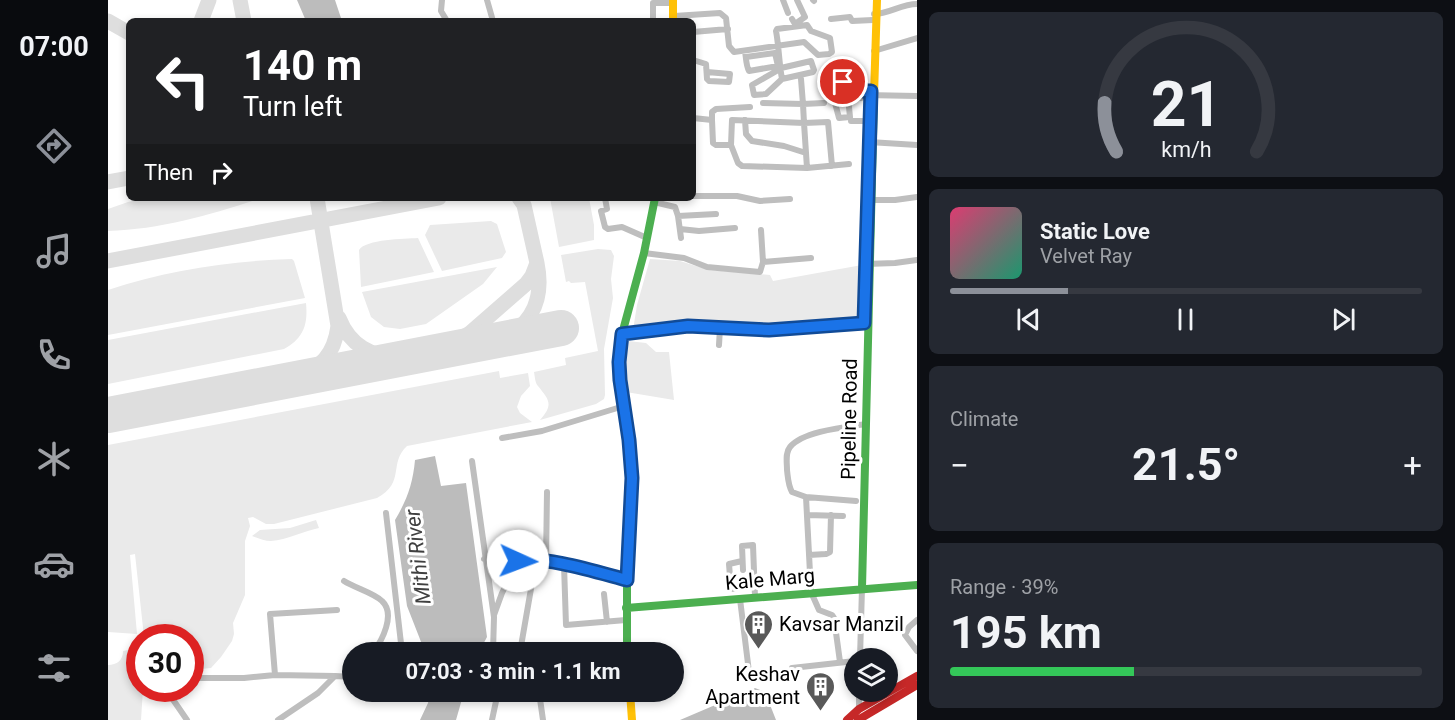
<!DOCTYPE html>
<html lang="en">
<head>
<meta charset="utf-8">
<style>
	:root { --surface:#171b24; --page:#242831; --text:#f1f3f6; --muted:#9ea1a6; --line:#363941; --accent:#8c9099 }
	body { margin:0; font-family:Roboto,sans-serif; background:var(--page); color:var(--text); height:100vh; display:flex; flex-direction:column; font-size:22px; white-space:nowrap }
	* { box-sizing:border-box; margin:0 }
	p { font-size:20px; color:var(--muted) }
	.icon { flex:none; width:33px; height:33px; fill:none; stroke:currentColor; stroke-width:2; stroke-linecap:round; stroke-linejoin:round }
	.map { position:relative; flex:1; overflow:hidden }
	.sheet { display:flex; flex-direction:column; gap:12px; padding:12px; background:#0d0f14; width:538px }
	.sheet>* { flex:none }
	.banner { position:absolute; left:18px; top:18px; width:570px; height:183px; border-radius:9px; box-shadow:0 3px 9px #0003; background:#202124; color:#fff; overflow:hidden }
	.fabs { position:absolute; left:736px; top:648px; display:grid; gap:12px }
	.fabs a { display:grid; place-items:center; width:54px; height:54px; border-radius:50%; background:var(--surface); box-shadow:0 3px 9px #0003; font-size:30px }
	.speed { position:absolute; left:18px; top:624px; display:flex; gap:12px; font-size:30px; font-weight:700; text-align:center }
	.speed>* { display:grid; place-content:center; width:78px; height:78px; border-radius:50%; background:var(--surface); box-shadow:0 3px 9px #0003; line-height:1 }
	.speed .limit { border:9px solid #d22; background:#fff; color:#111 }
	.pin { position:absolute; display:grid; place-items:center; width:51px; height:51px; color:#fff; margin:-26px; border:3px solid #fff; border-radius:50%; box-shadow:0 2px 6px #0007 }
	.me { position:absolute; width:66px; margin:-33px; rotate:92deg; stroke-linejoin:round; filter:drop-shadow(0 0 4px #0008) }
	.turn { display:flex; align-items:center; gap:21px; height:126px; padding:0 18px; font-size:27px }
	.turn .icon { width:78px; height:78px; stroke-width:2.5 }
	.turn b { display:block; font-size:42px; line-height:51px }
	.then { display:flex; align-items:center; height:57px; padding:0 18px; background:#0003; gap:12px; font-size:22px }
	.big { font-size:45px; font-weight:700; line-height:1.1 }
	.sheet .widget { flex:1; display:flex; flex-direction:column; justify-content:center; gap:9px; min-width:0; padding:0 21px; border-radius:9px; background:var(--page) }
	.sheet .dial { align-items:center; gap:0 }
	.dial svg { height:156px; overflow:visible; fill:none; stroke:var(--line); stroke-width:7; stroke-linecap:round; text-anchor:middle }
	.dial text { fill:var(--text); stroke:none }
	.song { display:flex; align-items:center; gap:18px }
	.cover { width:72px; height:72px; border-radius:9px; background:linear-gradient(135deg,hsl(340 70% 55%),hsl(160 70% 35%)) }
	.played { height:6px; border-radius:3px; background:linear-gradient(90deg,var(--accent) 25%,var(--line) 25%) }
	.keys { display:flex; justify-content:space-around; direction:ltr }
	.heat { display:flex; justify-content:space-between; align-items:center; font-size:33px; direction:ltr }
	.charge { height:9px; border-radius:4px; background:linear-gradient(90deg,#34c759 39%,var(--line) 0) }
	.trip { position:absolute; left:234px; top:642px; width:342px; height:60px; border-radius:30px; background:var(--surface); box-shadow:0 3px 9px #0003; font-weight:700; line-height:60px; text-align:center }
	main { display:flex; flex:1; min-height:0 }
	.menu { display:flex; flex-direction:column; width:108px; justify-content:space-around; align-items:center; background:#090b0e; color:var(--muted) }
	.menu .icon { width:42px; height:42px }
	.menu .selected { color:var(--accent) }
	.menu b { font-size:27px; color:var(--text) }
	.map>svg:first-child { display:block }
	.green { fill:#eaeaea }
	.water { fill:#bcbcbc }
	.lines { fill:none; stroke-linecap:round; stroke-linejoin:round }
	.taxiway { stroke:#dedede; stroke-width:15 }
	.runway { stroke:#dedede; stroke-width:36 }
	.street { stroke:#bebebe; stroke-width:6 }
	.fast { stroke:#4caf50; stroke-width:8 }
	.slow { stroke:#ffc107; stroke-width:8 }
	.jam { stroke:#c62828; stroke-width:8 }
	.route-casing { stroke:#114b97; stroke-width:15 }
	.route { stroke:#1a73e8; stroke-width:10 }
	.labels { text-anchor:middle; stroke-width:6; stroke-linejoin:round; paint-order:stroke }
	.street-label { font-size:20px; fill:#000; stroke:#fff }
	.poi-label { font-size:20px; fill:#000; stroke:#fff; text-anchor:start }
	.water-label { font-size:21px; font-style:italic; fill:#404040; stroke:#fff }
</style>
</head>
<body>
<main>
<nav class="menu">
<b>07:00</b>
<svg class="icon selected" aria-label="directions" viewBox="0 0 24 24"><path d="M12 3l9 9-9 9-9-9zM9 14v-3h6M13 9l2 2-2 2"/></svg>
<svg class="icon" aria-label="music" viewBox="0 0 24 24"><path d="M9 18V5l10-2v13"/><circle cx="6" cy="18" r="3"/><circle cx="16" cy="16" r="3"/></svg>
<svg class="icon" aria-label="phone" viewBox="0 0 24 24"><path d="M5 4h4l2 5-3 2q2 4 5 5l2-3 5 2v4C11 20 4 13 5 4z"/></svg>
<svg class="icon" aria-label="climate" viewBox="0 0 24 24"><path d="M12 3v18M4 7l16 10M4 17L20 7"/></svg>
<svg class="icon" aria-label="car" viewBox="0 0 24 24"><path d="M5 17H2v-5l4-1 3-4h7l3 4 3 1v5h-3M9 17h6M6 11h13"/><circle cx="7" cy="17" r="2"/><circle cx="17" cy="17" r="2"/></svg>
<svg class="icon" aria-label="filters" viewBox="0 0 24 24"><path d="M4 7h16M4 17h16"/><circle cx="9" cy="7" r="2"/><circle cx="15" cy="17" r="2"/></svg>
</nav>
<div class="map">
<svg width="809" height="720" viewBox="0 0 809 720">
	<rect width="100%" height="100%" fill="#fff"/>
	<!-- green -->
	<path class="green" d="M40 198H153C102 215 54 229 0 231V209L20 202Z
		M442 198H481L486 225V240L451 247Z
		M383 221 389 224 398 252 394 258 334 271 317 235 322 225Z
		M310 238 326 272 253 287 251 250C258 239 296 239 310 238Z
		M490 249 503 250 506 256 503 279 505 298 496 349 497 395 496 399 488 404 432 420C446 404 441 400 430 386 427 383 427 377 426 372L458 365 457 358 490 351 477 282 463 283 461 281 458 282 453 255Z
		M184 259 186 261 197 298 0 335V290C60 270 121 261 184 259Z
		M542 259 572 261 601 270 662 275 665 281 754 265 752 320 663 326 577 323 525 330 529 305Z
		M389 267 375 284 318 324 292 329 276 327 263 317 254 292Z
		M198 303C200 324 196 338 176 349L0 384V340Z
		M520 341 538 343 548 352H561L566 400 518 392 516 376Z
		M391 371 392 378 420 373 422 386 413 396 409 407 412 413 424 422 299 446C280 464 298 482 269 498L166 524H158L145 517 140 518 142 526 137 541V595L125 623 126 634 124 641 113 657 103 668 83 670 82 638 36 637 27 554 22 555 29 634 0 632V445Z
		M208 520 211 528C195 531 179 540 163 541 157 541 150 538 144 536L152 530 182 528Z
		M25 649 31 652 32 688 35 689 33 720H0V665C9 665 15 660 15 651Z"/>
	<!-- water -->
	<path class="water" d="M189 0H227L234 21H198Z
		M327 456 333 486 358 483 379 637 371 652H317L299 606 287 520C299 500 305 483 307 460Z
		M647 688 657 692 668 720H572Z
		M322 692H356L348 720H312L320 703Z"/>
	<g class="lines">
		<!-- taxiway -->
		<path class="taxiway" d="M132 0 136 21
			M0 21 21 33
			M93 21 101 0
			M0 182 21 178
			M0 261 331 198
			M231 318C242 346 263 356 292 359
			M395 339C426 322 436 297 429 263
			M330 352 362 333 418 284 424 276 429 263 416 205 411 198
			M188 379C213 366 226 356 230 326L209 198"/>
		<!-- runway -->
		<path class="runway" d="M0 415 453 328"/>
		<!-- street -->
		<path class="street" d="M334 0 333 11 339 21
			M379 0 385 21
			M675 0 680 13
			M705 0 706 1
			M766 14C781 14 793 4 809 4
			M566 16 612 13 618 18 621 46 626 52 696 42 710 55 721 54 724 52 722 38 703 31 699 25 669 29 668 31C671 47 671 63 674 79L658 94 646 95 644 85 672 69
			M684 19 687 24 697 17 689 0
			M723 19 742 17 744 21 765 20
			M545 21V3H565
			M585 32 620 29
			M637 51C638 57 638 66 641 71L670 66 667 53 638 57
			M766 51 809 38
			M585 60 598 64 599 79 601 81 621 82 622 74 599 72
			M673 68 703 61 706 70 705 72 674 79
			M693 79 695 104 716 103
			M755 91 752 84 734 82 724 84 722 98 727 103 731 118 742 117 740 97 752 95 755 91H765
			M753 98 757 95 809 96
			M655 103 695 104 696 123 720 122 724 166
			M585 118 604 120 605 143 608 145H623L630 163 634 166 699 168 741 164
			M604 120V112L608 109 642 107
			M637 120 638 134 644 141 676 146 698 153
			M743 121H764
			M761 142 809 145
			M623 145 624 120 696 123 699 168
			M585 196H629L652 201 682 199
			M497 198 499 209 493 211 497 227 500 229 514 227 539 238
			M761 200H787L809 197
			M546 202 567 207 570 216 573 238
			M570 216 608 214
			M572 229 591 231 627 228
			M536 253 576 258 599 267 652 272 655 262 653 230
			M655 262 703 258
			M758 264 787 263 809 260
			M514 334 580 326 661 330 759 323
			M611 345 612 328
			M394 438 434 431 516 406
			M364 461 386 617 385 652
			M698 497 748 501
			M278 513 294 652
			M699 515 735 516
			M701 555 718 554 722 552 723 515
			M376 559 404 569
			M634 561 621 564 623 589 646 586
			M438 562 439 492
			M456 565 458 625 518 620
			M635 570 634 546 645 545 647 597
			M236 581C247 588 266 593 274 601 288 614 274 641 265 652
			M496 594 499 622
			M632 599 642 680
			M386 615 394 593 410 561C436 555 491 573 519 580
			M809 620 801 627 797 635 809 651
			M412 652 428 560
			M752 658 754 588
			M732 662 726 618 724 615 711 610 703 592 698 497 684 492C680 485 680 478 679 470 679 462 677 453 682 447 695 431 738 427 758 424
			M684 668 747 661
			M167 675 162 614 229 610
			M82 678H136L167 675 227 676
			M57 688 79 720
			M431 692 435 720
			M751 709V692
			M170 720 210 693 227 676 244 677
			M384 720 390 692"/>
		<!-- fast -->
		<path class="fast" d="M754 588 766 95
			M518 608 809 585
			M519 652V580L524 478 511 362 514 334 536 253 547 198"/>
		<!-- slow -->
		<path class="slow" d="M565 0V21
			M766 95 769 0
			M522 692 524 720"/>
		<!-- jam -->
		<path class="jam" d="M739 720 751 709 809 676
			M750 720 809 685"/>
	</g>
	<g class="lines">
		<defs>
			<path id="route" d="M410 561C436 555 492 573 519 580L524 478 521 440 512 380 511 362 514 334 580 326 661 330 756 323 763 91H755L752 84 735 82"/>
		</defs>
		<!-- route casing -->
		<use href="#route" class="route-casing"/>
		<!-- route -->
		<use href="#route" class="route"/>
	</g>
	<!-- icons -->
	<defs>
		<symbol id="building-pin" viewBox="-11 -11 22 30"><path d="M0 17L-7.5 6A9.5 9.5 0 1 1 7.5 6Z" fill="#595959" stroke="#fff"/><path d="M-4-6H4V6H1V3H-1V6H-4ZM-2.5-4.3h1.7v1.8h-1.7ZM.8-4.3h1.7v1.8H.8ZM-2.5-1h1.7V.8h-1.7ZM.8-1h1.7V.8H.8Z" fill="#fff"/></symbol>
	</defs>
	<g fill-rule="evenodd">
		<use href="#building-pin" x="634" y="608" width="33" height="45"/>
		<use href="#building-pin" x="696" y="670" width="33" height="45"/>
	</g>
	<g class="labels">
		<!-- street labels -->
		<g class="street-label">
			<text transform="translate(741 419) rotate(-89)" y="7">Pipeline Road</text>
			<text transform="translate(662 579) rotate(-5)" y="7">Kale Marg</text>
		</g>
		<!-- poi labels -->
		<g class="poi-label">
			<text x="671" y="631">Kavsar Manzil</text>
			<text x="692" y="681" text-anchor="end">Keshav<tspan x="692" dy="23">Apartment</tspan></text>
		</g>
		<!-- water labels -->
		<g class="water-label">
			<text transform="translate(310 557) rotate(-97)" y="7">Mithi River</text>
		</g>
	</g>
</svg>
<div class="fabs">
<a><svg class="icon" aria-label="layers" viewBox="0 0 24 24"><path d="M12 4l9 5-9 5-9-5zM3 14l9 5 9-5"/></svg></a>
</div>
<div class="speed"><div class="limit">30</div></div>
<div class="pin" style="left:735px;top:82px;background:#d93025"><svg class="icon" aria-label="arrive" viewBox="0 0 24 24"><path d="M6 21V4h12l-3 4 3 4H6"/></svg></div>
<svg class="me" style="left:410px;top:561px" viewBox="-20 -20 40 40"><circle r="19" fill="#fff"/><path d="M0-13L10 11 0 6-10 11z" fill="#1a73e8"/></svg>
<div class="trip">07:03 · 3 min · 1.1 km</div>
<div class="banner">
<div class="turn"><svg class="icon" aria-label="left" viewBox="0 0 24 24"><path d="M17 20v-9H6M10 6l-5 5 5 5"/></svg><div><b>140 m</b>Turn left</div></div>
<div class="then">Then<svg class="icon" aria-label="right" viewBox="0 0 24 24"><path d="M7 20v-9h11M14 6l5 5-5 5"/></svg></div>
</div>
</div>
<section class="sheet">
<div class="widget dial"><svg viewBox="0 0 100 80">
<path d="M14 69A42 42 0 1 1 86 69"/>
<path d="M14 69A42 42 0 0 1 8 44" stroke="#8c9099"/>
<text x="50" y="56" font-size="32" font-weight="700">21</text>
<text x="50" y="72" font-size="11">km/h</text>
</svg></div>
<div class="widget">
<div class="song"><i class="cover"></i><div><b>Static Love</b><p>Velvet Ray</p></div></div>
<div class="played"></div>
<div class="keys"><svg class="icon" aria-label="previous" viewBox="0 0 24 24"><path d="M18 5L8 12l10 7zM5 5v14"/></svg><svg class="icon" aria-label="pause" viewBox="0 0 24 24"><path d="M8 5v14M16 5v14"/></svg><svg class="icon" aria-label="next" viewBox="0 0 24 24"><path d="M6 5l10 7-10 7zM19 5v14"/></svg></div>
</div>
<div class="widget"><p>Climate</p>
<div class="heat"><a>−</a><b class="big">21.5°</b><a>+</a></div>
</div>
<div class="widget"><p>Range · 39%</p><b class="big">195 km</b><div class="charge"></div></div>
</section>
</main>
</body>
</html>
